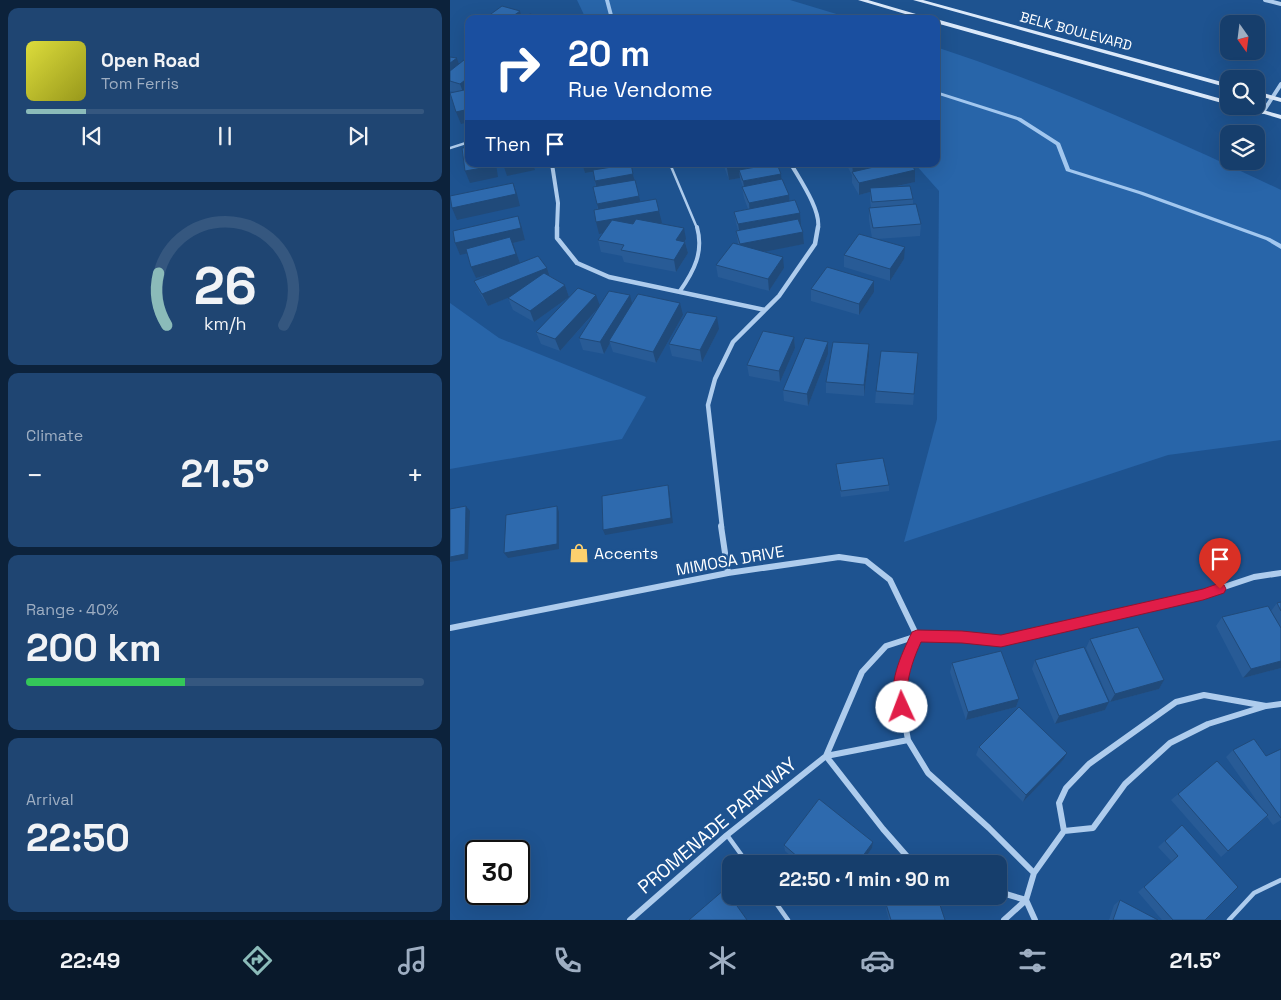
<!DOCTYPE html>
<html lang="en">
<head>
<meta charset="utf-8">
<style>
	:root { --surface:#163e6c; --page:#1f4572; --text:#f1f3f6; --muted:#9eaec2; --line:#35577f; --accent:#8bbbb9 }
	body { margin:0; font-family:"Space Grotesk",sans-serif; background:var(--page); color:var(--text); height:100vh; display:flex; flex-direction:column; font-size:19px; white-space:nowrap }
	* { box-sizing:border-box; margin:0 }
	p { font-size:16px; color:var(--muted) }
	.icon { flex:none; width:28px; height:28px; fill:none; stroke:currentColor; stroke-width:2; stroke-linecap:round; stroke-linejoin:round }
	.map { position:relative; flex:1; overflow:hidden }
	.drawer { display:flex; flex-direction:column; gap:8px; padding:8px; background:#0c223b; width:450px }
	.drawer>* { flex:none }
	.top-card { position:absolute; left:15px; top:15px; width:475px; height:152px; border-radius:10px; box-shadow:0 5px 20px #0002,0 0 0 1px var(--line); background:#1a4fa0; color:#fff; overflow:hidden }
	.needle { width:32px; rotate:166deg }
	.controls { position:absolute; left:770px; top:15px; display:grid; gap:10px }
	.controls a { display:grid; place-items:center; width:45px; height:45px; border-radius:10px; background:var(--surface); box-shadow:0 5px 20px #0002,0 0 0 1px var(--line); font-size:25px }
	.speed { position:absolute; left:15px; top:840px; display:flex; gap:10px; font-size:25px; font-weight:700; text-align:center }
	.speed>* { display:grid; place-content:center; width:65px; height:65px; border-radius:50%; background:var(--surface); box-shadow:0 5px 20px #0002,0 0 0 1px var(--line); line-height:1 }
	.speed .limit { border:2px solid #111; border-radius:8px; background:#fff; color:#111 }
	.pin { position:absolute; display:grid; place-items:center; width:42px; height:42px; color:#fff; margin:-51px -21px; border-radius:50% 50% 50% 0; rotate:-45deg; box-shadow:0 0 5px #0007 }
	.pin .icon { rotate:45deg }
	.me { position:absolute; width:55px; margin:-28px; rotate:358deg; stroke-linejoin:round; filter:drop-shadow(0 0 4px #0008) }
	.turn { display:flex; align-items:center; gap:18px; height:105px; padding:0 20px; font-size:22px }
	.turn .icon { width:65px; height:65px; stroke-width:2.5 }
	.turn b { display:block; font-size:35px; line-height:42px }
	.then { display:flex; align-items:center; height:48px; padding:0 20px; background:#0003; gap:10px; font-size:19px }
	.big { font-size:38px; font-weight:700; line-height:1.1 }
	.drawer .widget { flex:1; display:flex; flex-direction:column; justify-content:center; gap:8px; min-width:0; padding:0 18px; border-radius:10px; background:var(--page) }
	.drawer .dial { align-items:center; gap:0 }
	.dial svg { height:130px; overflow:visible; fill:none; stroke:var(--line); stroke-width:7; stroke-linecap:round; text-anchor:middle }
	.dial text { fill:var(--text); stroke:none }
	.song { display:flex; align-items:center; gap:15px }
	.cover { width:60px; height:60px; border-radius:8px; background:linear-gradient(135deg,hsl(60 70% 55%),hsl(60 70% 35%)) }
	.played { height:5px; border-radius:2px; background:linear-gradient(90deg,var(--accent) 15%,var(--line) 15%) }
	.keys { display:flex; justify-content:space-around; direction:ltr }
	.heat { display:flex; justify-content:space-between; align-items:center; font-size:28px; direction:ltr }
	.charge { height:8px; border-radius:4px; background:linear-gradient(90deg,#34c759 40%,var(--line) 0) }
	.trip { position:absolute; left:272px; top:855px; width:285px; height:50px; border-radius:10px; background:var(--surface); box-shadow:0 5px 20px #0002,0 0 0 1px var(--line); font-weight:700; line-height:50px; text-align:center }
	.menu { display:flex; height:80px; justify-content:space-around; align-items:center; background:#09192b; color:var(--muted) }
	.menu .icon { width:35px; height:35px }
	.menu .selected { color:var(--accent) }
	.menu b { font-size:22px; color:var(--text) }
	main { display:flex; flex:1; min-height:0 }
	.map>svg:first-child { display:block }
	.green { fill:#2865a9 }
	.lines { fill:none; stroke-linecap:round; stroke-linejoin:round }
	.stream { fill:#a2c7ef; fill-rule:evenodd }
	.lane-far2 { stroke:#aecced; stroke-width:2.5 }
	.lane-far1 { stroke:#aecced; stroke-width:4 }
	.lane { stroke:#aecced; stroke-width:4.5 }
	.street-far2 { stroke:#aecced; stroke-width:4 }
	.street-far1 { stroke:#aecced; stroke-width:4.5 }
	.street { stroke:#aecced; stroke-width:6 }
	.secondary { fill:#dbe9fa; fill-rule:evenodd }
	.wall { fill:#285b96 }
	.shaded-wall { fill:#204a7a }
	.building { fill:#2e6aae; stroke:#204a7a }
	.route { fill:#e11d48; stroke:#92132f }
	.labels { text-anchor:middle; stroke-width:5; stroke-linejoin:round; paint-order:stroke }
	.far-street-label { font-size:14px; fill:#fff; stroke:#1e5390 }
	.poi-label { font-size:16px; fill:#fff; stroke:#1e5390; text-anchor:start }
	.street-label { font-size:16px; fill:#fff; stroke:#1e5390 }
	.near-street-label { font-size:19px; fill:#fff; stroke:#1e5390 }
</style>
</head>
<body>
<main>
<section class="drawer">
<div class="widget">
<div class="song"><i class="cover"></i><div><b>Open Road</b><p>Tom Ferris</p></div></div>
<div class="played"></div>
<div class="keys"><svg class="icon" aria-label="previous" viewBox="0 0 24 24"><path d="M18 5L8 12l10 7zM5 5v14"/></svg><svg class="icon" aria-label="pause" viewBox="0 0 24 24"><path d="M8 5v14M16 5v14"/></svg><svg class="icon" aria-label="next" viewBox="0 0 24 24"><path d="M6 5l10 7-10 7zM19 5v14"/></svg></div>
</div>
<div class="widget dial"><svg viewBox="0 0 100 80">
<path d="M14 69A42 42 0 1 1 86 69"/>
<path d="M14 69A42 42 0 0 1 9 37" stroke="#8bbbb9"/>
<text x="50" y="56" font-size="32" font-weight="700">26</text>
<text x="50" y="72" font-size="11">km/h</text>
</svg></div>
<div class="widget"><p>Climate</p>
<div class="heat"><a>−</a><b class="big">21.5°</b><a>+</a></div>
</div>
<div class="widget"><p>Range · 40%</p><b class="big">200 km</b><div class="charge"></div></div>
<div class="widget"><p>Arrival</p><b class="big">22:50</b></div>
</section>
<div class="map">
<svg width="831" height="920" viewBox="0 0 831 920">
	<rect width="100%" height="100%" fill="#1e5390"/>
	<!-- green -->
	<path class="green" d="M127 0H340L403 19H136Z
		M486 47C604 86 719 137 831 190V440L718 455 454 542 487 419 489 191 465 164H486Z
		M0 303 49 338 196 397 172 439 0 469Z"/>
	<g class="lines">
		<!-- stream -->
		<path class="stream" d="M155 0H159L164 19H160Z
			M486 91 571 118 610 143 620 169 693 192 820 238 831 244V249L816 240 689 194 616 171 606 145 567 120 486 94Z"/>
		<!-- lane-far2 -->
		<path class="lane-far2" d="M0 148 19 142
			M220 164 247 228"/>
		<!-- lane-far1 -->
		<path class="lane-far1" d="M230 291C244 271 254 252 247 227"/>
		<!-- lane -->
		<path class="lane" d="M277 835 298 864
			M321 896 338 920
			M779 920 804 893 831 880"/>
		<!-- street-far2 -->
		<path class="street-far2" d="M815 0 831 4
			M813 112 831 84
			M102 164 108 203 107 228
			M341 164C350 180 371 210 368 228"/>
		<!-- street-far1 -->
		<path class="street-far1" d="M107 227V238L127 263 159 277 315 310
			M272 527 258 405 265 379 283 342 329 296 365 244 368 227"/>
		<!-- street -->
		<path class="street" d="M271 526 278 573
			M0 628 278 573 389 557 416 561 440 580 467 636
			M467 636 456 662 449 690 458 740 478 773 539 828 584 873
			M376 756 433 829 462 862 467 864
			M376 756 458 740
			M614 831 643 828 675 784 720 743 758 724 816 706 831 704
			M549 892 576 900
			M576 900 585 920
			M180 920 277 835 376 756 412 672 436 646 467 636 512 637 551 641 753 594 804 577 831 573
			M554 920 576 900 584 873 614 831 609 803 616 788 639 764 726 702 754 695 816 706"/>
		<!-- secondary -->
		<path class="secondary" d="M408 0H418L483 19H472Z
			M463 0H473L779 84V88Z
			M486 19 779 101V105L486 23Z
			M806 91 831 98V102L806 95Z
			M787 106H799L831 115V119Z"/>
	</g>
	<!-- wall -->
	<path class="wall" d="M0 57 7 58 9 64 14 60 11 124 4 92 0 91Z
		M132 164H193L181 166 190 202 212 223H210L236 239 235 241 238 253 226 272 174 262 172 256 151 252 148 240 153 233 149 234 146 187 143 172 135 173Z
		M274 164H327L331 179 340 201 351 225H350L353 232 354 244 314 251 334 268 319 291 268 277 266 265 288 244 286 231 288 230 286 223 284 212 298 209 294 198 292 187H293L290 178 279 180 275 169Z
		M396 164H461L465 170V182L444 187 463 199V205L471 224 470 236 427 239 454 259 440 281 394 267V255L422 238 419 220V208H421L420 200V192L409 195 402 183V175Z
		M72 228 75 240 63 243 70 263 97 268 100 276 115 285 119 297 84 322 63 310 58 298 62 296 38 306 30 293 24 281 45 273 26 278 17 253 10 255Z
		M361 289 424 292 409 315 361 301Z
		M182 304 233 315 206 363 163 352 160 343 154 354 133 350 129 338 148 309 110 351 91 344 86 332 150 306Z
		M269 329 252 362 222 356 219 344Z
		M344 337 345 348 330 382 299 376 297 365Z
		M378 342V354L358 406 334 401 333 390Z
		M468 353 463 405 425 403 426 391Z
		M419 356 414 396 376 393V382Z
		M386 464 439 485V491L391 497Z
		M831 602V668L793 678 766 626 772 617 821 611 827 603Z
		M640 639 714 680 709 689 660 702 636 648Z
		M585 660 659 702 655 710 605 724 582 669Z
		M502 663 569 699 566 707 516 720 500 672Z
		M529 747 613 760 573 802 526 755Z
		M831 749V820L823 825 817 817 771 857 721 800 728 794 811 807 776 757 783 750 816 756Z
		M732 825 755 920H712L688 892 722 862 708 847Z
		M423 842 422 848 411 864H350L335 851 334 845Z
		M670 900 708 920H659L664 905Z
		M436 904 495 920H439L436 909Z"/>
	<!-- shaded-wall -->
	<path class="shaded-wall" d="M70 11 72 19H59Z
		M7 58 11 70 0 78V63Z
		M19 77V91L14 95 10 84Z
		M19 109V122L11 124 6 112Z
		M43 164H46L48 177 20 183 15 171Z
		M53 164H83L85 170 57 176Z
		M132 164H193L135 173Z
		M300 164H326L289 170 290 178 279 180 277 168Z
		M402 164H437L403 173Z
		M465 170V182L420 192V188V192L409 195V183Z
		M183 174 186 186 148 193 145 181Z
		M331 174 332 186 295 193 293 181Z
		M63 183 67 194 70 206 7 220 2 208Z
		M339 195 340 207 300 215 299 203Z
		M189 196 192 208 150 216 147 204Z
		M209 211 212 223 149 234 146 222Z
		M350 213 351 225 290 236 288 224Z
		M68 216 72 228 75 240 63 243 71 266 26 278 21 267 62 243 10 255 5 243Z
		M234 228 236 239 229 251 226 240Z
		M353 232 354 244 292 256 290 244Z
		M235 242 238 253 226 272 224 260Z
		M455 247 454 259 440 281V269Z
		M333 257 334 268 319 291 318 279Z
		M97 268 101 280 38 306 32 294Z
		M424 281V292L409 315V304Z
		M115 285 119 297 84 322 80 311Z
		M146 295 150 306 110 351 105 339Z
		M180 295 183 307 159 341 160 343 154 354 150 342Z
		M230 303 233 315 206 363 203 352Z
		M267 317 269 329 252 362 250 350Z
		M344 337 345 348 330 382 329 371Z
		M378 342V354L358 406 357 394Z
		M419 344V356L414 396V385Z
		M218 485 219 490 223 523 155 535 153 530Z
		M16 506 20 511 18 559 0 562V557Z
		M107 506 109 512V549L58 558 54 553Z
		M831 661V668L793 678 801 669Z
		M714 680 709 689 660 702 665 694Z
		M569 699 566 707 516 720 518 712Z
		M659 702 655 710 605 724 609 716Z
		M617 753 613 760 573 802 576 795Z
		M423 842 422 848 411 864H407Z"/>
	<!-- building -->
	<path class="building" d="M52 6 70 11 59 19H34Z
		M80 14 99 19H73Z
		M0 57 7 58 0 63Z
		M14 60 19 62V77L10 84 0 81V71Z
		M19 89V109L6 112 0 93Z
		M19 147V164H43V166L15 171 12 148Z
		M181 164 183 174 145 181 143 170Z
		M276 164H300L277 168Z
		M323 164H327L331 174 293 181 289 170Z
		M437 164H461L465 170 409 183 402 172Z
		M332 179 339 195 299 203 292 187Z
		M185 180 189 196 147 204 143 187Z
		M63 183 66 194 2 208 0 196Z
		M460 186 463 199 422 202 420 188Z
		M206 199 209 211 146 222 144 210Z
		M345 200 350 213 288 224 284 212Z
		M466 204 471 224 423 228 419 208Z
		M68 216 71 228 5 243 3 231Z
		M186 219 234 228 226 240 235 242 224 260 171 250 174 245 148 240 162 220 183 224Z
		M348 219 353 232 290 244 286 231Z
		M409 234 455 247 440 269 394 255Z
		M60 237 66 254 21 267 16 249Z
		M283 243 333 257 318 279 266 265Z
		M88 256 97 268 32 294 24 281Z
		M377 267 424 281 409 304 361 289Z
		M94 273 115 285 80 311 58 298Z
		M128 288 146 295 105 339 86 332Z
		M159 291 180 295 150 342 129 338Z
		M188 294 230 303 203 352 159 341Z
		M237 312 267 317 250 350 219 344Z
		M313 331 344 337 329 371 297 365Z
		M355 338 378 342 357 394 333 390Z
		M383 342 419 344 414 385 376 382Z
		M431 351 468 353 464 394 426 391Z
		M433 458 439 485 391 491 386 464Z
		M218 485 221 518 153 530 152 496Z
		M16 506 15 554 0 557V509Z
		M107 506V544L54 553 56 515Z
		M831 602V611L827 603Z
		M818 606 831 628V661L801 669 772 617Z
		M688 627 714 680 665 694 640 639Z
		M634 647 659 702 609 716 585 660Z
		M551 651 569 699 518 712 502 663Z
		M569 707 617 753 576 795 529 747Z
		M804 739 816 756 831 749V818L783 750Z
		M767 761 818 815 778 851 728 794Z
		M369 799 423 842 407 864H356L334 845Z
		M732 825 788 887 755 920H723L694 887 728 856 715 841Z
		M275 889 297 920H239Z
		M458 896H487L495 920H441L436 904Z
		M670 900 708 920H663Z"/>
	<!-- route -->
	<path class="route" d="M770 583 774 585 776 589 774 593 753 600 551 647 512 643 471 642C464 657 459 672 457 688 455 696 460 703 457 711L452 713 447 711C436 685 451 656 462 632L467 630 512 631 551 635 753 589Z"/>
	<!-- icons -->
	<defs>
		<symbol id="shop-bare" viewBox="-9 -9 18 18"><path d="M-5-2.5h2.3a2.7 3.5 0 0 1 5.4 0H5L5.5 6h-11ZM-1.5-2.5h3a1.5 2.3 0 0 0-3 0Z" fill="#fcd06e" stroke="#1e5390" stroke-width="2.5" paint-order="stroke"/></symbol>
	</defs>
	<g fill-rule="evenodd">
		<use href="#shop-bare" x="115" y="539" width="28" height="28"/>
	</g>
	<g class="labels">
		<!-- far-street labels -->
		<g class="far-street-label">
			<text transform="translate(626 31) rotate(15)" y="5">BELK BOULEVARD</text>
		</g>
		<!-- poi labels -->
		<g class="poi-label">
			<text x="144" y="559">Accents</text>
		</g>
		<!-- street labels -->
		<g class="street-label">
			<text transform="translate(280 560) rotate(-10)" y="6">MIMOSA DRIVE</text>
		</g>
		<!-- near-street labels -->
		<g class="near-street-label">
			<text transform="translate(267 825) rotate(-40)" y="7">PROMENADE PARKWAY</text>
		</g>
	</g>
</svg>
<div class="controls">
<a><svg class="needle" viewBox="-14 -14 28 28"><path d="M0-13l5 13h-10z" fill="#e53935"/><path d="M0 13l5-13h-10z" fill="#9eaec2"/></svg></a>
<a><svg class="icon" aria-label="search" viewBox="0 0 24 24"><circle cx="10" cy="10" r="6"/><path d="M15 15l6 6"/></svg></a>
<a><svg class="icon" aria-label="layers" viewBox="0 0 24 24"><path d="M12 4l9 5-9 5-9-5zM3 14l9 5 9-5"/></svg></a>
</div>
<div class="speed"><div class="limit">30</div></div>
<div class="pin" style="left:770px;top:589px;background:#d93025"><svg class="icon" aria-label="arrive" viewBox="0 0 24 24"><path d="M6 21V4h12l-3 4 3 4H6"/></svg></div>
<svg class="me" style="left:452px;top:707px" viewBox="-20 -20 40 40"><circle r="19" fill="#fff"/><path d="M0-13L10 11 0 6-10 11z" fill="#e11d48"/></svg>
<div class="trip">22:50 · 1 min · 90 m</div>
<div class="top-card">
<div class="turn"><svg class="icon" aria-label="right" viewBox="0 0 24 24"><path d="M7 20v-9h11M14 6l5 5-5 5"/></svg><div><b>20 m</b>Rue Vendome</div></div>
<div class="then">Then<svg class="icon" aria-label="arrive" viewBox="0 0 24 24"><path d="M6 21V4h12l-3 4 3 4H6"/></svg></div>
</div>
</div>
</main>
<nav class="menu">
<b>22:49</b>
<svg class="icon selected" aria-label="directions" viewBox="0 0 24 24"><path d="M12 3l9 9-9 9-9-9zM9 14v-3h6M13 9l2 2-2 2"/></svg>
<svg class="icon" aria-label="music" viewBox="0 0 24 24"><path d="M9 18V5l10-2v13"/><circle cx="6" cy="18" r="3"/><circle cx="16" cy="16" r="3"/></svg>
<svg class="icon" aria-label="phone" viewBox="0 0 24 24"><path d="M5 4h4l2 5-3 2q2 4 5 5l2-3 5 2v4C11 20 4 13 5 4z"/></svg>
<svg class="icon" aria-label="climate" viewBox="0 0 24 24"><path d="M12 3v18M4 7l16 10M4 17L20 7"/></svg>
<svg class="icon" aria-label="car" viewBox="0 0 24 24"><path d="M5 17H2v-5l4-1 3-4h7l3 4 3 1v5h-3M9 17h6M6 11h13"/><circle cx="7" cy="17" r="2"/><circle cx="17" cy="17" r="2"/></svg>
<svg class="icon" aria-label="filters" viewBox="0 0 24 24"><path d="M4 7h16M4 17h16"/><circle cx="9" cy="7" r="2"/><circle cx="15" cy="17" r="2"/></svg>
<b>21.5°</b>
</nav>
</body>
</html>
